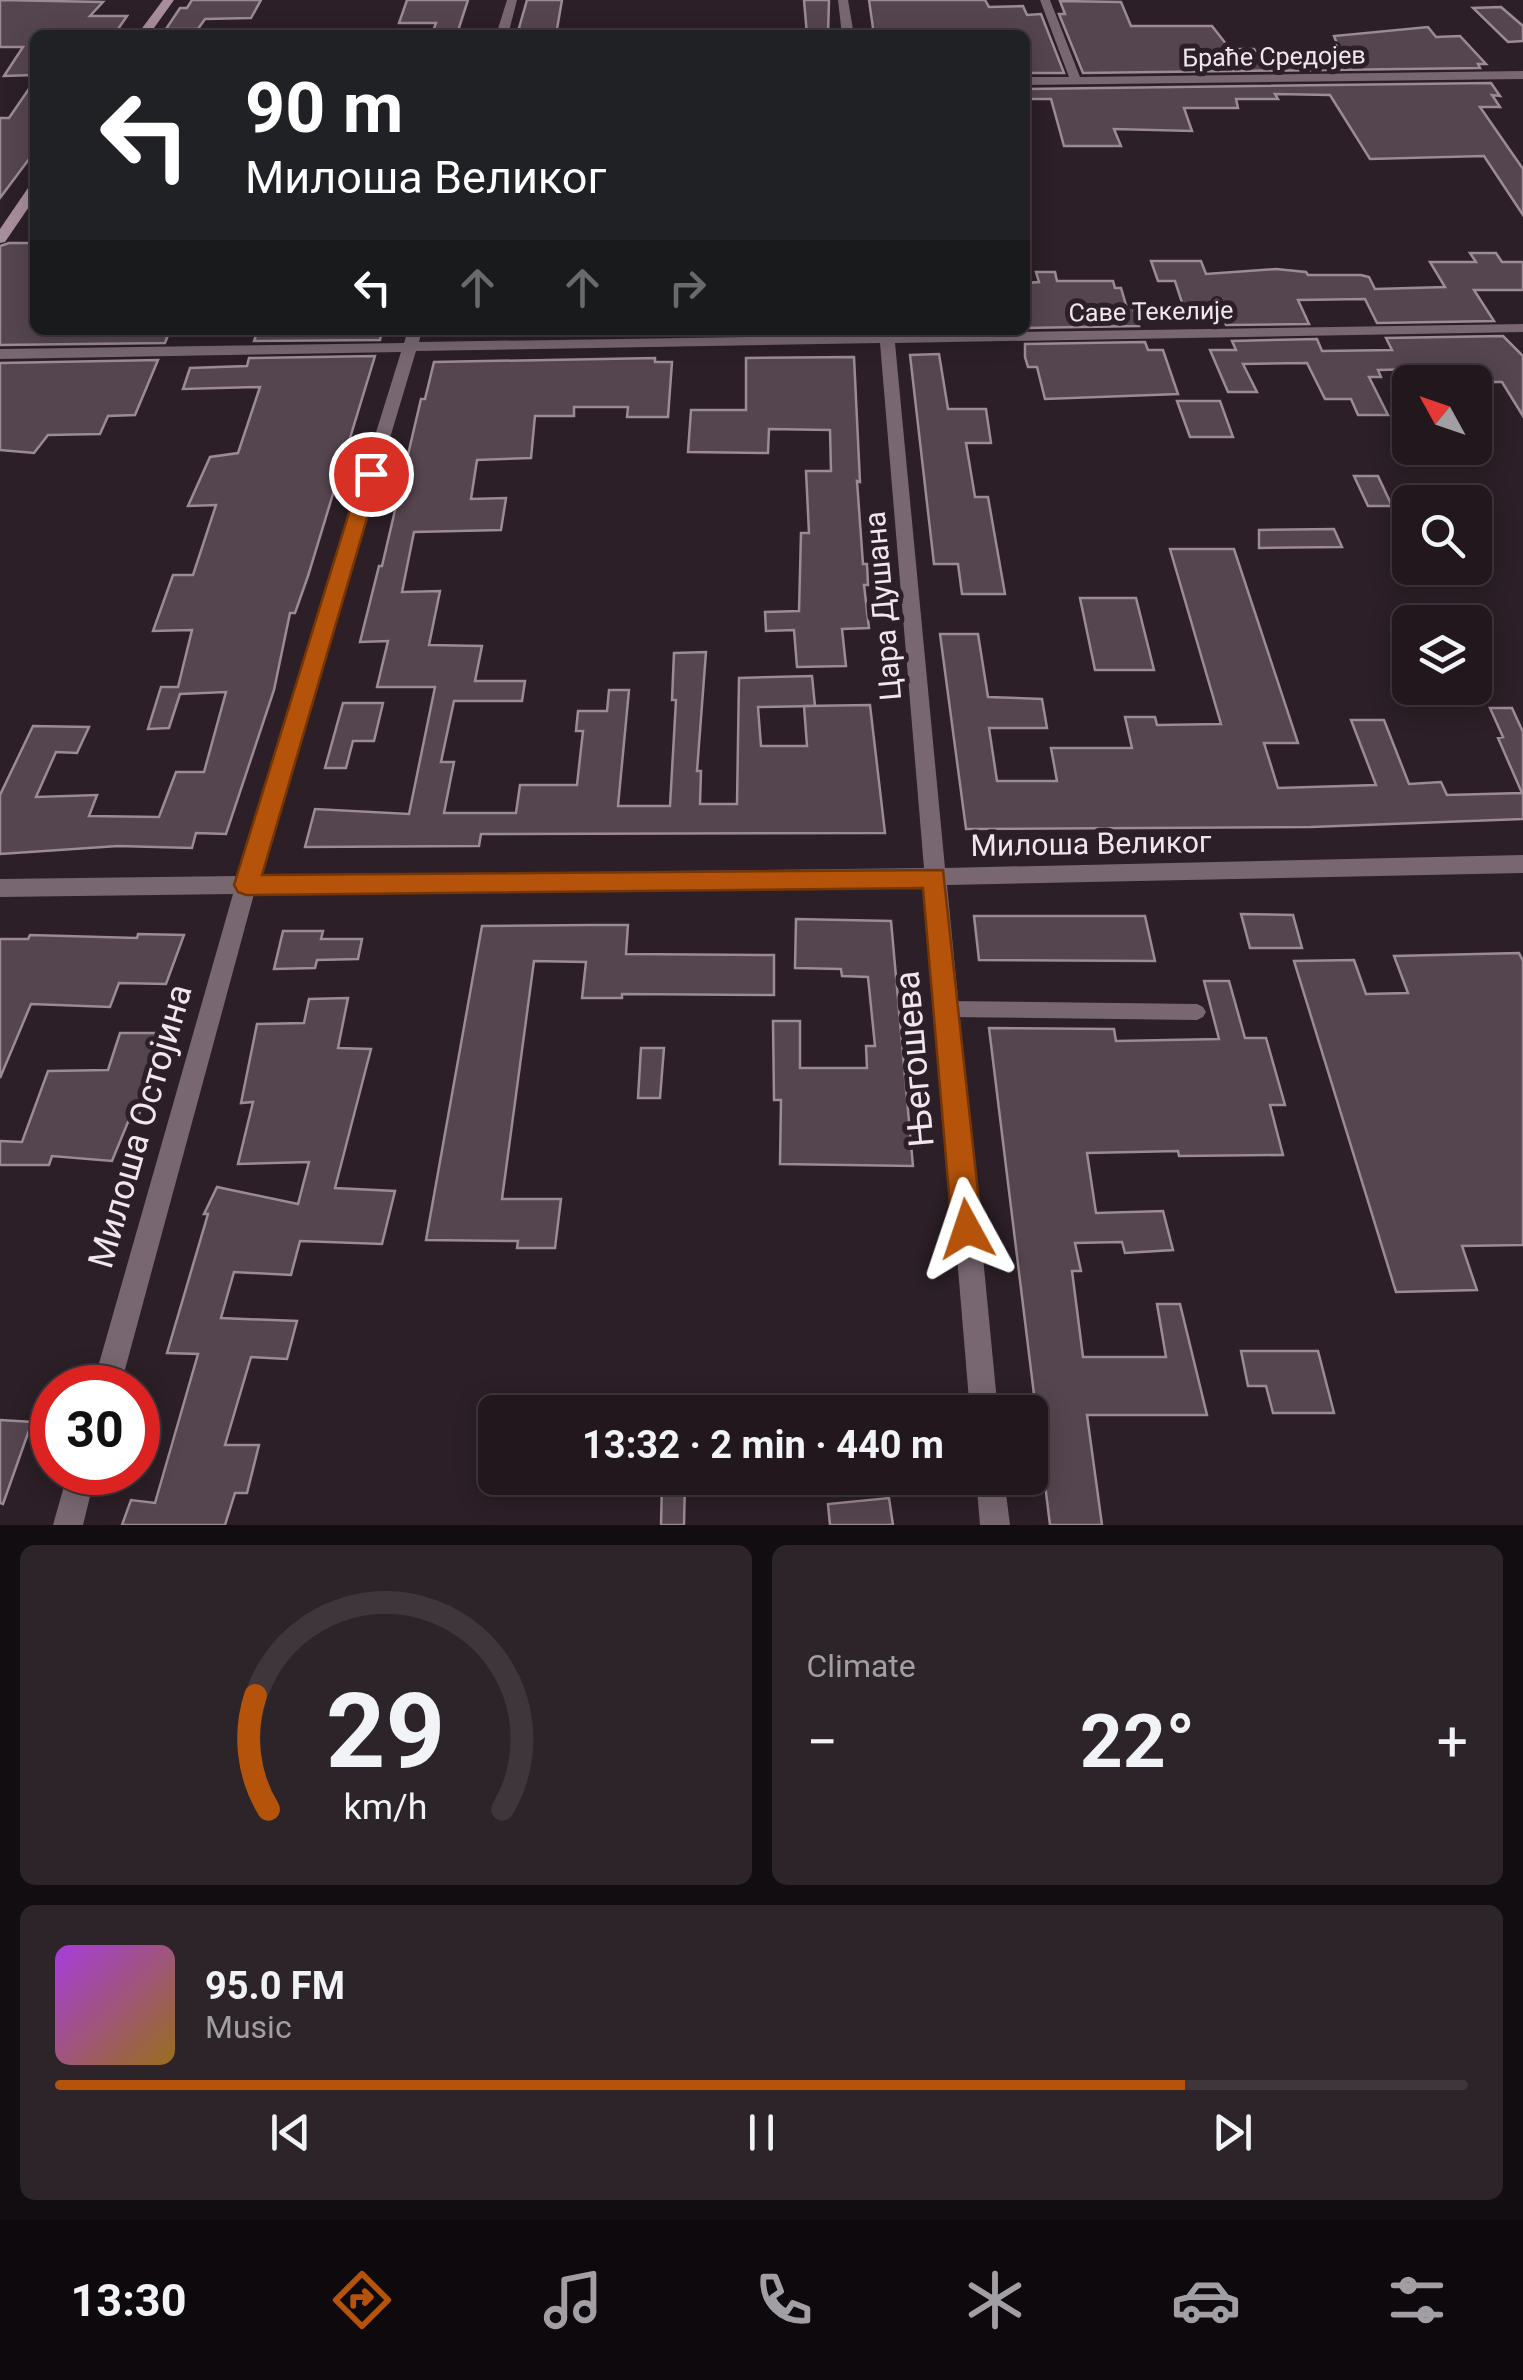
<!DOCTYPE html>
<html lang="en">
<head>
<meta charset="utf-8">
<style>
	:root { --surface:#21171d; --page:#2d242a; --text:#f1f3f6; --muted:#a29fa4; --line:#3e363b; --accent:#b45309 }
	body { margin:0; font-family:Roboto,sans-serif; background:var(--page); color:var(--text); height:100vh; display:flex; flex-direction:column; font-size:38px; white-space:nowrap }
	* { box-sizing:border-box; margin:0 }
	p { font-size:32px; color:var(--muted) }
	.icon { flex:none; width:55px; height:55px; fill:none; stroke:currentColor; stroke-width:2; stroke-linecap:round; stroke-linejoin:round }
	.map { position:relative; height:1525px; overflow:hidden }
	.side { display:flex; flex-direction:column; gap:20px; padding:20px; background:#120d10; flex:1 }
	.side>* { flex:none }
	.banner { position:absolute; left:30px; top:30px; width:1000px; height:305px; border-radius:15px; box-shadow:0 5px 25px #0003,0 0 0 2px var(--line); background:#202124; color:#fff; overflow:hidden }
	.needle { width:65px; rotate:310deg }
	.fabs { position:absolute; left:1392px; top:365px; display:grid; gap:20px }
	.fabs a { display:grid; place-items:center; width:100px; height:100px; border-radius:15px; background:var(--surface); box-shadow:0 5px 25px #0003,0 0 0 2px var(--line); font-size:50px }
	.speed { position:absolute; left:30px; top:1365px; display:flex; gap:20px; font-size:50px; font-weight:700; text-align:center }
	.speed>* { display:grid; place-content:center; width:130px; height:130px; border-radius:50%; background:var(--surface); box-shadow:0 5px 25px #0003,0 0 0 2px var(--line); line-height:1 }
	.speed .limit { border:15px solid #d22; background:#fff; color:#111 }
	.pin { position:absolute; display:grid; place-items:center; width:85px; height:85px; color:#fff; margin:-42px; border:5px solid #fff; border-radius:50%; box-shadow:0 2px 10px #0007 }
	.me { position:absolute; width:110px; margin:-55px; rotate:355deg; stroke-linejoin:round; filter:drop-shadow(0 0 8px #0008) }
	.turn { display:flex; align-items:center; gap:35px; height:210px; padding:0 50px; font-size:45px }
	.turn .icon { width:130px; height:130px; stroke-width:2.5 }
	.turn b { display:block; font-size:70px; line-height:85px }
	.lanes { display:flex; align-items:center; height:95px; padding:0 50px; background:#0003; justify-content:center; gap:50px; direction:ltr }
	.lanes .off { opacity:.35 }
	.big { font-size:75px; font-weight:700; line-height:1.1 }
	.side .tile { flex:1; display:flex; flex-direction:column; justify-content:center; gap:15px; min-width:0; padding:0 35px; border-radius:15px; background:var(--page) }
	.side .dial { align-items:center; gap:0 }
	.dial svg { height:260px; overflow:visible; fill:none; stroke:var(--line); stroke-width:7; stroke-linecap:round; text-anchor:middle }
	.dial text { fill:var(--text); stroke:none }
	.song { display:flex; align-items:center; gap:30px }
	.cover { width:120px; height:120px; border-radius:15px; background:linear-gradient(135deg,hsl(280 70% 55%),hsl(40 70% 35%)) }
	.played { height:10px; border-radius:5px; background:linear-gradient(90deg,var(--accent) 80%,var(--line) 80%) }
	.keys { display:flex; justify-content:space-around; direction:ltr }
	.heat { display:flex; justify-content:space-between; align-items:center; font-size:55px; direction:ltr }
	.side .tiles { flex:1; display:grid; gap:20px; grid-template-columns:1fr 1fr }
	.tile:last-child { grid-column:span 2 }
	.trip { position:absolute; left:478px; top:1395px; width:570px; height:100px; border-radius:15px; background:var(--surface); box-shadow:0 5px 25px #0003,0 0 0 2px var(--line); font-weight:700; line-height:100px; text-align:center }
	.tab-bar { display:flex; height:160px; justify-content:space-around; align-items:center; background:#0d090c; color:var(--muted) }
	.tab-bar .icon { width:70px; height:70px }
	.tab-bar .selected { color:var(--accent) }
	.tab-bar b { font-size:45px; color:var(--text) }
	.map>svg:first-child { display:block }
	.building { fill:#55454f; stroke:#9c8a94; stroke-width:2.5 }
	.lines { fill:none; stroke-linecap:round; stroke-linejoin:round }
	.service { fill:#786771; fill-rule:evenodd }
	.minor { fill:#786771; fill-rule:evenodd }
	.secondary { fill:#a88d9d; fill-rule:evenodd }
	.route { fill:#b45309; stroke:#753606; stroke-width:2.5 }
	.labels { text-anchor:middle; stroke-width:10; stroke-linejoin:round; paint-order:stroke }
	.far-street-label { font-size:25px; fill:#f0e6ec; stroke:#2c1f27 }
	.street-label { font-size:30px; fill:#f0e6ec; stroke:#2c1f27 }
	.near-street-label { font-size:35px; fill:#f0e6ec; stroke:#2c1f27 }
</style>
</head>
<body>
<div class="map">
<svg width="1523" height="1525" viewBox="0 0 1523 1525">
	<rect width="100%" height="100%" fill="#2c1f27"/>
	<!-- building -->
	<path class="building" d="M0 0 103 2 90 16H127L114 35H35V75L4 76 23 47H0Z
		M192 0H261L251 18 205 19 198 29H166L180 8H187Z
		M407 0H468L457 34H432L436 23H399Z
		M527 0H562L556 35H517Z
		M804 0H829L828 35H807Z
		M869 0H985L989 7 1023 6 1027 15 1041 14 1064 73H1025V35H874Z
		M1060 1 1121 2 1131 26H1212L1230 49H1254L1258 55 1331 52 1329 49H1339L1334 36 1428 27 1436 37 1460 36 1486 64H1478L1480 68 1083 73 1059 14H1065Z
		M1501 7 1523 26V41L1508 42 1473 8Z
		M35 80V151L0 198V118H9Z
		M1491 83 1500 96 1492 95 1500 107H1480L1523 169V215L1484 156 1370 159 1330 95 1275 94 1278 99H1236L1238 108H1184L1192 131 1114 129 1121 146H1064L1051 99H1025V89Z
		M9 243H35V330H170L165 343 0 345V246Z
		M1470 253H1496L1502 262H1523V290H1474L1494 321 1377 323 1365 299 1298 300 1309 324 1226 325 1221 312H1185L1175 281H1158L1151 261H1201L1206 274 1276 269 1306 272 1308 275H1361L1369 277 1375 289 1445 287 1430 262H1476Z
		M1036 272H1055L1057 281H1113L1115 288H1121L1126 305H1132L1139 326 1025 328V283L1039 282Z
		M258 330H382L380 340 254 341Z
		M1503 336 1523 356V416L1502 382H1470L1462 368 1378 370 1381 377H1369L1388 415H1358L1351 399H1325L1307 363 1243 364 1257 392H1228L1210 350H1236L1232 341 1317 339 1322 351 1392 350 1386 338Z
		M1145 342 1148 350H1163L1178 394 1045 399 1037 367H1028L1025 357V344Z
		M939 354 948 409H986L991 443H966L975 497H988L1005 594H962L958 564H934L910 355Z
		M375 356 308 576 295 613H290L274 690 226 834 196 833 192 848 118 846 0 854V795L33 726 89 727 77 753 56 752 36 797 97 795 89 816 159 817 176 772H204L226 692 180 694 169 728 148 729 161 687H178L192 630 153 631 173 575H193L216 505 188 506 210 457 238 453 260 387 183 389 190 368 247 366 249 358Z
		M854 357 860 482 857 481 863 564H867L868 585H864L869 628 842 629 846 666 797 667 794 630 766 631 765 612 799 611 801 533H809L806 471H831L830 430 769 429 768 453 688 452 691 410H746V358Z
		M655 358V362H672L668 417H627L628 407H574V416H535L531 458 477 460 471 499 506 498 501 530 414 532 402 592 440 591 429 645 482 646 475 681H525L522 701H454L441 762H454L444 813H516L520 785H577L583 731H576L578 711H607L609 690H629L618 806H670L676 700H672L674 653 706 652 697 771H701L700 804H737L739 678 812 676 815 706 758 707 761 746H807L804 706 870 705 885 833 481 834 479 846 305 847 315 809 409 814 435 687H377L388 641 360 642 379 566H382L421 399H425L434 362Z
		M158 360 135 415 108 416 100 434 48 435 34 453 0 450V363Z
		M1177 401H1220L1233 437H1190Z
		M1354 476H1378L1392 506H1368Z
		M1334 529 1342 547 1259 548V530Z
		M1170 549H1234L1298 743H1264L1278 788 1376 785 1351 720H1384L1409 784 1441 782 1447 795 1522 793 1498 738 1503 737 1490 708H1512L1523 732V819L1311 827 966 829 940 634H978L988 697 1042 699 1047 728H989L997 781H1057L1051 748H1132L1125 717H1155L1157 725 1221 724Z
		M1080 598H1136L1154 670H1095Z
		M343 703H383L374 741H353L346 768H325Z
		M1241 914 1293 915 1302 948H1250Z
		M974 916H1145L1155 961 979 960Z
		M796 919 891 921 913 1166 780 1164 781 1100H774L773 1021H800V1068H867L866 1046H875L868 977 842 976 841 969 795 968Z
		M590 925H628L626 954 774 955V995L622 994V998H582L586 962 534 961 502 1199H561L555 1248H517L518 1241 426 1240 482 926Z
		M283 931H323L321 939H362L358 959 317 960 315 968 274 969Z
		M138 934 184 935 166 984 119 983 110 1007 31 1004 0 1078V939H28L30 935 137 938Z
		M1519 953 1523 961V1245L1462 1246 1477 1290 1396 1292 1294 961 1354 960 1366 994 1408 993 1394 956Z
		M1204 981H1229L1245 1038H1266L1285 1105H1270L1283 1155 1179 1156 1178 1151 1087 1153 1096 1213 1163 1211 1173 1250 1125 1253 1122 1242 1075 1243 1081 1271H1072L1083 1357H1166L1157 1304H1180L1207 1415H1087L1102 1525H1050L989 1028 1114 1029 1116 1041 1219 1039Z
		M348 998 338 1048 371 1049 335 1188 395 1191 382 1244 300 1241 291 1275 234 1272 221 1318 297 1321 287 1359 251 1357 225 1445H259L247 1493H235L225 1525H122L131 1500 155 1503 198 1354 167 1353 208 1214H204L217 1187 298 1204 309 1162 238 1164 253 1102 241 1103 257 1024 304 1023 309 999Z
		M120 1033H162L137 1122H128L112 1161 52 1156 49 1165H0V1141L22 1142 48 1071 108 1070Z
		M641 1048H664L660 1098H638Z
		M1241 1351H1318L1334 1413H1273L1266 1386H1248Z
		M0 1420 32 1422 3 1504 0 1503Z
		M662 1481H685L684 1525H661Z
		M889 1498 893 1525H830L828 1504Z"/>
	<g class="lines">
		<!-- service -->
		<path class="service" d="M947 1001 1197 1004 1203 1007 1206 1012 1203 1017 1197 1020 947 1017 941 1014 938 1009 941 1004Z"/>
		<!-- minor -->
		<path class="minor" d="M507 0H517L508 35H496Z
			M838 0H848L854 35H842Z
			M1040 0H1050L1080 77 1523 71V79L1025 85V77H1069Z
			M1523 324V332L895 343 945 868 1523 855V873L947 885 998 1412H970L926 886 254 894 120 1388H92L233 894 0 897V879L238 876 401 352 0 359V349L404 343 408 330H422L419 342 879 335V330H893L894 334ZM880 343 924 868 259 876 416 351Z
			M68 1472H96L83 1525H53Z
			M976 1478H1004L1010 1525H980Z"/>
		<!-- secondary -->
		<path class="secondary" d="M163 0H174L149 35H137Z
			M35 184V198L5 242 0 243V229L30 185Z"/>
	</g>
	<!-- route -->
	<path class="route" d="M371 469 380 474 262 875 943 870 982 1229 977 1239 967 1243 957 1239 952 1229 923 888 246 895 238 892 234 885 361 474Z"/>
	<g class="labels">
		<!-- far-street labels -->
		<g class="far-street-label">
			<text transform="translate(1274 56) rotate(-1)" y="9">Браће Средојев</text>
			<text transform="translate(1151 311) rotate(-1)" y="9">Саве Текелије</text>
		</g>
		<!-- street labels -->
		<g class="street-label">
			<text transform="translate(883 606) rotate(-95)" y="10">Цара Душана</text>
			<text transform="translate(1091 844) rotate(-1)" y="10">Милоша Великог</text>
		</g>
		<!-- near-street labels -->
		<g class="near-street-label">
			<text transform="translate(914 1059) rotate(-95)" y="12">Његошева</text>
			<text transform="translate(140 1126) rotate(-74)" y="12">Милоша Остојина</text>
		</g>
	</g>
</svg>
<div class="fabs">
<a><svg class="needle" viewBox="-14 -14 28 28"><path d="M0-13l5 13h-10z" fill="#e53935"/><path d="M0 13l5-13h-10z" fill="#a29fa4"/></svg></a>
<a><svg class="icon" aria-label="search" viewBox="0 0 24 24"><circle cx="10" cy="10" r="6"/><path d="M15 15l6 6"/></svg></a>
<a><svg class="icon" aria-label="layers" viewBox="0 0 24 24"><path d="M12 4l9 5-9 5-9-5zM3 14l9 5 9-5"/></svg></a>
</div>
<div class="speed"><div class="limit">30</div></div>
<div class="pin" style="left:371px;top:474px;background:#d93025"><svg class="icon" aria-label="arrive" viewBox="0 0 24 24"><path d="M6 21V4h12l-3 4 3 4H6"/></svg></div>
<svg class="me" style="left:967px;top:1229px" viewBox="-20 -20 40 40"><path d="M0-17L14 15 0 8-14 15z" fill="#b45309" stroke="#fff" stroke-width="4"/></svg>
<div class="trip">13:32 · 2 min · 440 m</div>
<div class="banner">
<div class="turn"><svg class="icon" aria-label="left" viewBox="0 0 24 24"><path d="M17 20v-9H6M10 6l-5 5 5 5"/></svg><div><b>90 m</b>Милоша Великог</div></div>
<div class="lanes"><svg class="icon" aria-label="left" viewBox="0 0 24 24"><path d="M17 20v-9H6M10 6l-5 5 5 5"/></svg><svg class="icon off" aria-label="ahead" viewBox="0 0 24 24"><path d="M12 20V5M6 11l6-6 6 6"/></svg><svg class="icon off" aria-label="ahead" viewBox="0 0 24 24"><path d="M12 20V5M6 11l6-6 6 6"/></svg><svg class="icon off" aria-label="right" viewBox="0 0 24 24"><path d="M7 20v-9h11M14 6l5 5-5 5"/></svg></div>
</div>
</div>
<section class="side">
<div class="tiles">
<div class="tile dial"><svg viewBox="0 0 100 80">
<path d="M14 69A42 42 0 1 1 86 69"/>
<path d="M14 69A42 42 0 0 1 10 34" stroke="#b45309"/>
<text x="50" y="56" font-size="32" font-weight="700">29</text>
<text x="50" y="72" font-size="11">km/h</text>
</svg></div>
<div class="tile"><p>Climate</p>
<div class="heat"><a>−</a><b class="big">22°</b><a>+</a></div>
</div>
<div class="tile">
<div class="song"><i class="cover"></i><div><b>95.0 FM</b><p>Music</p></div></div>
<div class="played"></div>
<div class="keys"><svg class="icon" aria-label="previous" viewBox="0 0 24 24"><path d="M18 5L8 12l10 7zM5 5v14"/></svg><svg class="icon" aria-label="pause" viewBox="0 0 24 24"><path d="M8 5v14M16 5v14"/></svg><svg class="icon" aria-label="next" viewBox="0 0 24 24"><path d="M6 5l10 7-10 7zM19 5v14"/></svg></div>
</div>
</div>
</section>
<nav class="tab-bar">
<b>13:30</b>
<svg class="icon selected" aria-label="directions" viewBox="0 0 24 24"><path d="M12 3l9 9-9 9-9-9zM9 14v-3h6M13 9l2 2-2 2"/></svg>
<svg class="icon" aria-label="music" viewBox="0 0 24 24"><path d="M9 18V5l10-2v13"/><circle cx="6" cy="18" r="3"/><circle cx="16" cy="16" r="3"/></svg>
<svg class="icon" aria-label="phone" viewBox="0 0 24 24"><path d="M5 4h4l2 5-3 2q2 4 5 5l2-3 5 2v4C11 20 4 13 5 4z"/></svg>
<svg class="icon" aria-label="climate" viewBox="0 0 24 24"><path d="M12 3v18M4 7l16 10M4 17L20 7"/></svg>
<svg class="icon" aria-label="car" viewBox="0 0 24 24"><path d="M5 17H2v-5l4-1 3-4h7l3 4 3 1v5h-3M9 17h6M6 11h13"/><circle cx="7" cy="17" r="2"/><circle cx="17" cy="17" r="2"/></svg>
<svg class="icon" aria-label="filters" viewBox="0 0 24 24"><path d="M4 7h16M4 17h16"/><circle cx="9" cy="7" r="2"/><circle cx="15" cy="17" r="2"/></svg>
</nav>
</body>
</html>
